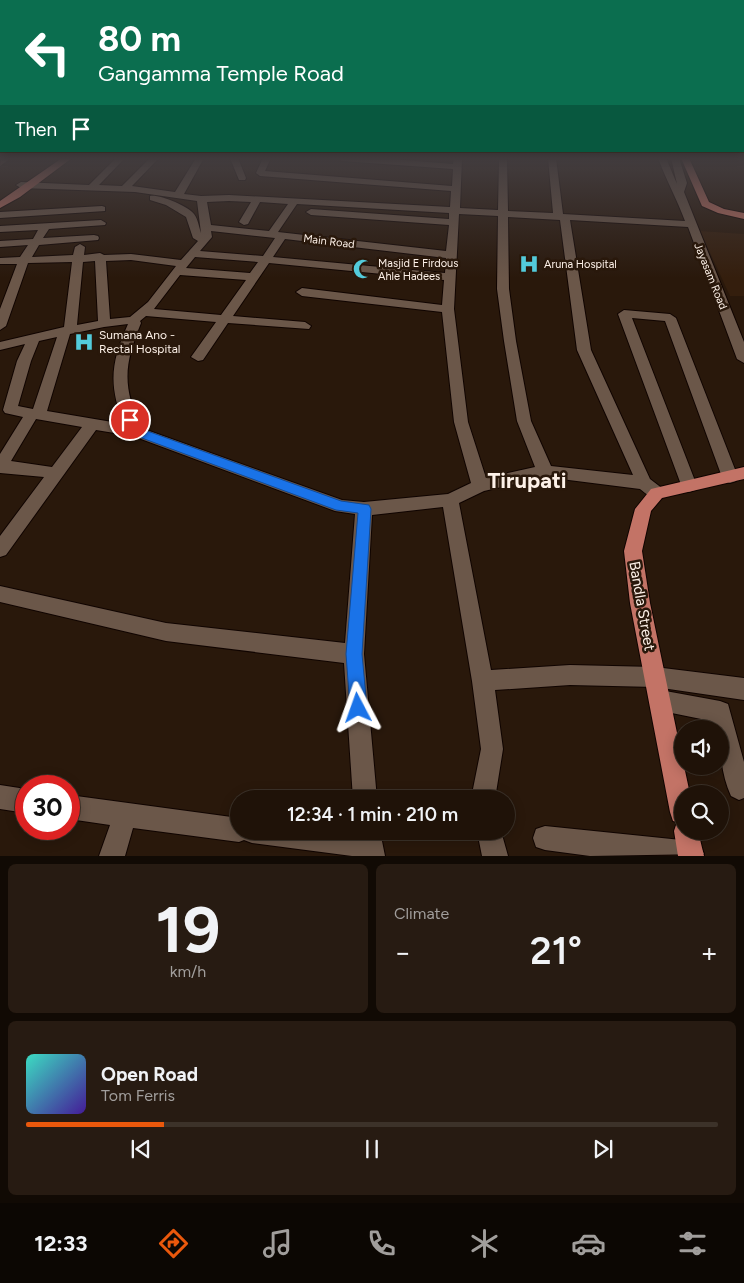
<!DOCTYPE html>
<html lang="en">
<head>
<meta charset="utf-8">
<style>
	:root { --surface:#1f1208; --page:#271b12; --text:#f1f3f6; --muted:#a19e9c; --line:#3c3229; --accent:#ea580c }
	body { margin:0; font-family:Figtree,sans-serif; background:var(--page); color:var(--text); height:100vh; display:flex; flex-direction:column; font-size:19px; white-space:nowrap }
	* { box-sizing:border-box; margin:0 }
	p { font-size:16px; color:var(--muted) }
	.icon { flex:none; width:28px; height:28px; fill:none; stroke:currentColor; stroke-width:2; stroke-linecap:round; stroke-linejoin:round }
	.map { position:relative; height:856px; overflow:hidden }
	.details { display:flex; flex-direction:column; gap:8px; padding:8px; background:#110a04; flex:1 }
	.details>* { flex:none }
	.guide { position:absolute; left:0px; top:0px; width:745px; height:152px; box-shadow:0 2px 12px #0003,0 0 0 1px var(--line); background:#0b6e4f; color:#fff; overflow:hidden }
	.tools { position:absolute; left:674px; top:720px; display:grid; gap:10px }
	.tools a { display:grid; place-items:center; width:55px; height:55px; border-radius:50%; background:var(--surface); box-shadow:0 2px 12px #0003,0 0 0 1px var(--line); font-size:25px }
	.speed { position:absolute; left:15px; top:775px; display:flex; gap:10px; font-size:25px; font-weight:700; text-align:center }
	.speed>* { display:grid; place-content:center; width:65px; height:65px; border-radius:50%; background:var(--surface); box-shadow:0 2px 12px #0003,0 0 0 1px var(--line); line-height:1 }
	.speed .limit { border:8px solid #d22; background:#fff; color:#111 }
	.pin { position:absolute; display:grid; place-items:center; width:42px; height:42px; color:#fff; margin:-21px; border:2px solid #fff; border-radius:50%; box-shadow:0 1px 5px #0007 }
	.me { position:absolute; width:55px; margin:-28px; rotate:356deg; stroke-linejoin:round; filter:drop-shadow(0 0 4px #0008) }
	.turn { display:flex; align-items:center; gap:18px; height:105px; padding:0 15px; font-size:22px }
	.turn .icon { width:65px; height:65px; stroke-width:2.5 }
	.turn b { display:block; font-size:35px; line-height:42px }
	.then { display:flex; align-items:center; height:48px; padding:0 15px; background:#0003; gap:10px; font-size:19px }
	.big { font-size:38px; font-weight:600; line-height:1.1 }
	.details .widget { flex:1; display:flex; flex-direction:column; justify-content:center; gap:8px; min-width:0; padding:0 18px; border-radius:8px; background:var(--page) }
	.details .dial { align-items:center; gap:0 }
	.dial b { font-size:65px; line-height:1 }
	.song { display:flex; align-items:center; gap:15px }
	.cover { width:60px; height:60px; border-radius:8px; background:linear-gradient(135deg,hsl(170 70% 55%),hsl(260 70% 35%)) }
	.played { height:5px; border-radius:2px; background:linear-gradient(90deg,var(--accent) 20%,var(--line) 20%) }
	.keys { display:flex; justify-content:space-around; direction:ltr }
	.heat { display:flex; justify-content:space-between; align-items:center; font-size:28px; direction:ltr }
	.details .tiles { flex:1; display:grid; gap:8px; grid-template-columns:1fr 1fr }
	.widget:last-child { grid-column:span 2 }
	.trip { position:absolute; left:230px; top:790px; width:285px; height:50px; border-radius:25px; background:var(--surface); box-shadow:0 2px 12px #0003,0 0 0 1px var(--line); font-weight:600; line-height:50px; text-align:center }
	.tabs { display:flex; height:80px; justify-content:space-around; align-items:center; background:#0c0703; color:var(--muted) }
	.tabs .icon { width:35px; height:35px }
	.tabs .on { color:var(--accent) }
	.tabs b { font-size:22px; color:var(--text) }
	.map>svg:first-child { display:block }
	.built { fill:#341e0d }
	.lines { fill:none; stroke-linecap:round; stroke-linejoin:round }
	.minor-casing { stroke:#100400; stroke-width:2 }
	.major-casing { stroke:#100400; stroke-width:2 }
	.minor { fill:#6b5749; fill-rule:evenodd }
	.major { fill:#c37366; fill-rule:evenodd }
	.route { fill:#1a73e8; stroke:#114b97 }
	.labels { text-anchor:middle; stroke-width:5; stroke-linejoin:round; paint-order:stroke }
	.far-street-label { font-size:11px; fill:#fdf1e8; stroke:#29180b }
	.far-poi-label { font-size:11px; fill:#fdf1e8; stroke:#29180b; text-anchor:start }
	.poi-label { font-size:12px; fill:#fdf1e8; stroke:#29180b; text-anchor:start }
	.near-street-label { font-size:15px; fill:#fdf1e8; stroke:#29180b }
	.town-label { font-size:22px; font-weight:bold; fill:#fdf1e8; stroke:#29180b }
</style>
</head>
<body>
<div class="map">
<svg width="744" height="856" viewBox="0 0 744 856">
	<rect width="100%" height="100%" fill="#29180b"/>
	<!-- built -->
	<path class="built" d="M700 231 744 234V296H730Z"/>
	<g class="lines">
		<defs>
			<path id="minor" d="M11 158 0 166 1 158Z
				M116 158H125L99 185 122 186 150 158H159L132 186 175 192 196 158H204L184 194 201 196 229 195 450 207 451 191 260 176 256 173 263 158H271L265 171 452 186 453 169 342 161 338 158H379L453 164 454 158H462L460 208 498 210 499 158H507L508 211 553 213 548 158H556L563 214 685 221C677 199 666 180 658 158H666L677 184 671 158H679L687 183 684 192 744 342V363L737 359 688 227 570 220 591 350 650 479 663 489 665 493 663 497C653 501 648 495 640 489L545 477 484 491 459 503 491 670 570 665 655 667 744 678V700L655 687 570 685 495 690 503 749 495 799H471L481 749 472 681 443 507 372 515 364 654 377 799H353L344 663 166 641 0 602V586L166 623 345 643 355 514 335 511 133 436 96 430 6 555 0 557V536L44 477 0 473V454L23 417 5 413 3 410 17 361 25 344 0 350V342L64 327 72 262 28 263 6 326 0 330V309L17 264H0V258L20 257 28 245 0 247V241L33 239 38 230 0 232V226L101 220 106 223 105 225 49 229 43 238 94 235 98 236 99 238 98 240 39 245 32 257 73 255 75 247 80 244 85 247 84 255 100 253 104 255 131 254 181 260 198 241 193 238 186 217 166 205 150 200V196C159 194 188 206 194 214 198 219 199 227 201 233L197 201 135 192 21 188 16 185 21 182 89 185ZM229 201 251 202 239 222 244 225 248 224 260 202 288 204 269 231 211 225 207 202ZM297 204 449 213V219L311 209 306 212 311 215 449 225 446 251 278 232ZM459 214 498 216 497 289 504 341 517 421 535 467 486 478 468 422 454 309ZM508 217 560 220 577 350 633 475 551 466 531 421 516 341 509 289ZM211 231 275 238 263 256 200 251 212 237ZM285 239 446 258 445 273 273 257ZM195 257 258 262 250 273 186 268ZM131 260 176 266 148 302 130 317 110 319 106 261ZM95 261 98 321 77 325 83 262ZM269 263 444 280 442 305 302 288 296 292 302 296 442 312 454 422 471 483 448 494 364 502 342 500 141 428C122 386 124 364 141 323L140 321 146 316 216 322 191 357 198 361 203 360 228 323 309 329 311 326 305 322 233 316ZM180 275 246 280 221 315 154 309ZM128 324C111 362 108 385 124 424L47 411 70 334 104 327ZM57 337 33 409 18 406 31 361 39 341ZM36 419 82 427 52 467 11 461Z
				M230 158H238L246 178 245 180H239Z
				M102 206 105 207V211L0 218V212Z
				M624 310 670 314 676 318 738 477 736 481 730 483 724 481 722 477 665 321 632 318 697 486 695 490 689 492 683 490 618 314Z
				M660 690 720 701 728 704 744 762V798L739 800 731 796C721 774 720 752 720 729H713L711 721 652 709 649 701 652 693Z
				M0 785 26 789V813L0 809Z
				M69 795 239 818V831H380L385 856H352L252 843 244 840 239 842 133 828 125 856H99L110 825 69 819Z
				M545 826 691 841 700 845 704 854 590 856 545 850 536 847 533 838 536 829Z
				M477 831H501L508 856H482Z"/>
			<path id="major" d="M62 158H72L20 197 0 208V201Z
				M681 158H689L709 202 724 209 744 213V219L718 213 702 206Z
				M744 467V479L662 498 651 511 642 551 650 603 682 757V766H684L690 794H682V831H698L704 856H678L674 831 677 822 673 821 670 812 630 603 624 551 635 509 651 489Z"/>
		</defs>
		<!-- minor casing -->
		<use href="#minor" class="minor-casing"/>
		<!-- major casing -->
		<use href="#major" class="major-casing"/>
		<!-- minor -->
		<use href="#minor" class="minor"/>
		<!-- major -->
		<use href="#major" class="major"/>
	</g>
	<!-- sky -->
	<linearGradient id="sky" x2="0" y2="1"><stop stop-color="#170d06"/><stop offset="0.57" stop-color="#433d3f"/><stop offset="1" stop-color="#433d3f" stop-opacity="0"/></linearGradient>
	<rect width="744" height="278" fill="url(#sky)"/>
	<!-- route -->
	<path class="route" d="M130 417 134 418 139 428 341 501 369 505 371 509 362 654 367 708 364 714 358 716 352 714 350 708 346 654 358 513 336 510 131 434 124 420Z"/>
	<!-- icons -->
	<defs>
		<symbol id="hospital-bare" viewBox="-9 -9 18 18"><path d="M-5-5h3v3.5h4V-5h3V5h-3V1.5h-4V5h-3Z" fill="#53cbdb" stroke="#29180b" stroke-width="2.5" paint-order="stroke"/></symbol>
		<symbol id="mosque-bare" viewBox="-9 -9 18 18"><path d="M3.5-4.9A6 6 0 1 0 3.5 4.9A5 5 0 1 1 3.5-4.9Z" fill="#53cbdb" stroke="#29180b" stroke-width="2.5" paint-order="stroke"/></symbol>
	</defs>
	<g fill-rule="evenodd">
		<use href="#hospital-bare" x="515" y="250" width="28" height="28"/>
		<use href="#mosque-bare" x="349" y="255" width="28" height="28"/>
		<use href="#hospital-bare" x="70" y="328" width="28" height="28"/>
	</g>
	<g class="labels">
		<!-- far-street labels -->
		<g class="far-street-label">
			<text transform="translate(329 241) rotate(7)" y="4">Main Road</text>
			<text transform="translate(711 276) rotate(68)" y="4">Jayasam Road</text>
		</g>
		<!-- far-poi labels -->
		<g class="far-poi-label">
			<text x="378" y="267">Masjid E Firdous<tspan x="378" dy="13">Ahle Hadees</tspan></text>
			<text x="544" y="268">Aruna Hospital</text>
		</g>
		<!-- poi labels -->
		<g class="poi-label">
			<text x="99" y="339">Sumana Ano -<tspan x="99" dy="14">Rectal Hospital</tspan></text>
		</g>
		<!-- near-street labels -->
		<g class="near-street-label">
			<text transform="translate(642 606) rotate(80)" y="5">Bandla Street</text>
		</g>
		<!-- town labels -->
		<g class="town-label">
			<text x="527" y="488">Tirupati</text>
		</g>
	</g>
</svg>
<div class="tools">
<a><svg class="icon" aria-label="sound" viewBox="0 0 24 24"><path d="M4 9h4l5-4v14l-5-4H4zM17 9q2 3 0 6"/></svg></a>
<a><svg class="icon" aria-label="search" viewBox="0 0 24 24"><circle cx="10" cy="10" r="6"/><path d="M15 15l6 6"/></svg></a>
</div>
<div class="speed"><div class="limit">30</div></div>
<div class="pin" style="left:130px;top:420px;background:#d93025"><svg class="icon" aria-label="arrive" viewBox="0 0 24 24"><path d="M6 21V4h12l-3 4 3 4H6"/></svg></div>
<svg class="me" style="left:358px;top:708px" viewBox="-20 -20 40 40"><path d="M0-17L14 15 0 8-14 15z" fill="#1a73e8" stroke="#fff" stroke-width="4"/></svg>
<div class="trip">12:34 · 1 min · 210 m</div>
<div class="guide">
<div class="turn"><svg class="icon" aria-label="left" viewBox="0 0 24 24"><path d="M17 20v-9H6M10 6l-5 5 5 5"/></svg><div><b>80 m</b>Gangamma Temple Road</div></div>
<div class="then">Then<svg class="icon" aria-label="arrive" viewBox="0 0 24 24"><path d="M6 21V4h12l-3 4 3 4H6"/></svg></div>
</div>
</div>
<section class="details">
<div class="tiles">
<div class="widget dial"><b>19</b><p>km/h</p></div>
<div class="widget"><p>Climate</p>
<div class="heat"><a>−</a><b class="big">21°</b><a>+</a></div>
</div>
<div class="widget">
<div class="song"><i class="cover"></i><div><b>Open Road</b><p>Tom Ferris</p></div></div>
<div class="played"></div>
<div class="keys"><svg class="icon" aria-label="previous" viewBox="0 0 24 24"><path d="M18 5L8 12l10 7zM5 5v14"/></svg><svg class="icon" aria-label="pause" viewBox="0 0 24 24"><path d="M8 5v14M16 5v14"/></svg><svg class="icon" aria-label="next" viewBox="0 0 24 24"><path d="M6 5l10 7-10 7zM19 5v14"/></svg></div>
</div>
</div>
</section>
<nav class="tabs">
<b>12:33</b>
<svg class="icon on" aria-label="directions" viewBox="0 0 24 24"><path d="M12 3l9 9-9 9-9-9zM9 14v-3h6M13 9l2 2-2 2"/></svg>
<svg class="icon" aria-label="music" viewBox="0 0 24 24"><path d="M9 18V5l10-2v13"/><circle cx="6" cy="18" r="3"/><circle cx="16" cy="16" r="3"/></svg>
<svg class="icon" aria-label="phone" viewBox="0 0 24 24"><path d="M5 4h4l2 5-3 2q2 4 5 5l2-3 5 2v4C11 20 4 13 5 4z"/></svg>
<svg class="icon" aria-label="climate" viewBox="0 0 24 24"><path d="M12 3v18M4 7l16 10M4 17L20 7"/></svg>
<svg class="icon" aria-label="car" viewBox="0 0 24 24"><path d="M5 17H2v-5l4-1 3-4h7l3 4 3 1v5h-3M9 17h6M6 11h13"/><circle cx="7" cy="17" r="2"/><circle cx="17" cy="17" r="2"/></svg>
<svg class="icon" aria-label="filters" viewBox="0 0 24 24"><path d="M4 7h16M4 17h16"/><circle cx="9" cy="7" r="2"/><circle cx="15" cy="17" r="2"/></svg>
</nav>
</body>
</html>
